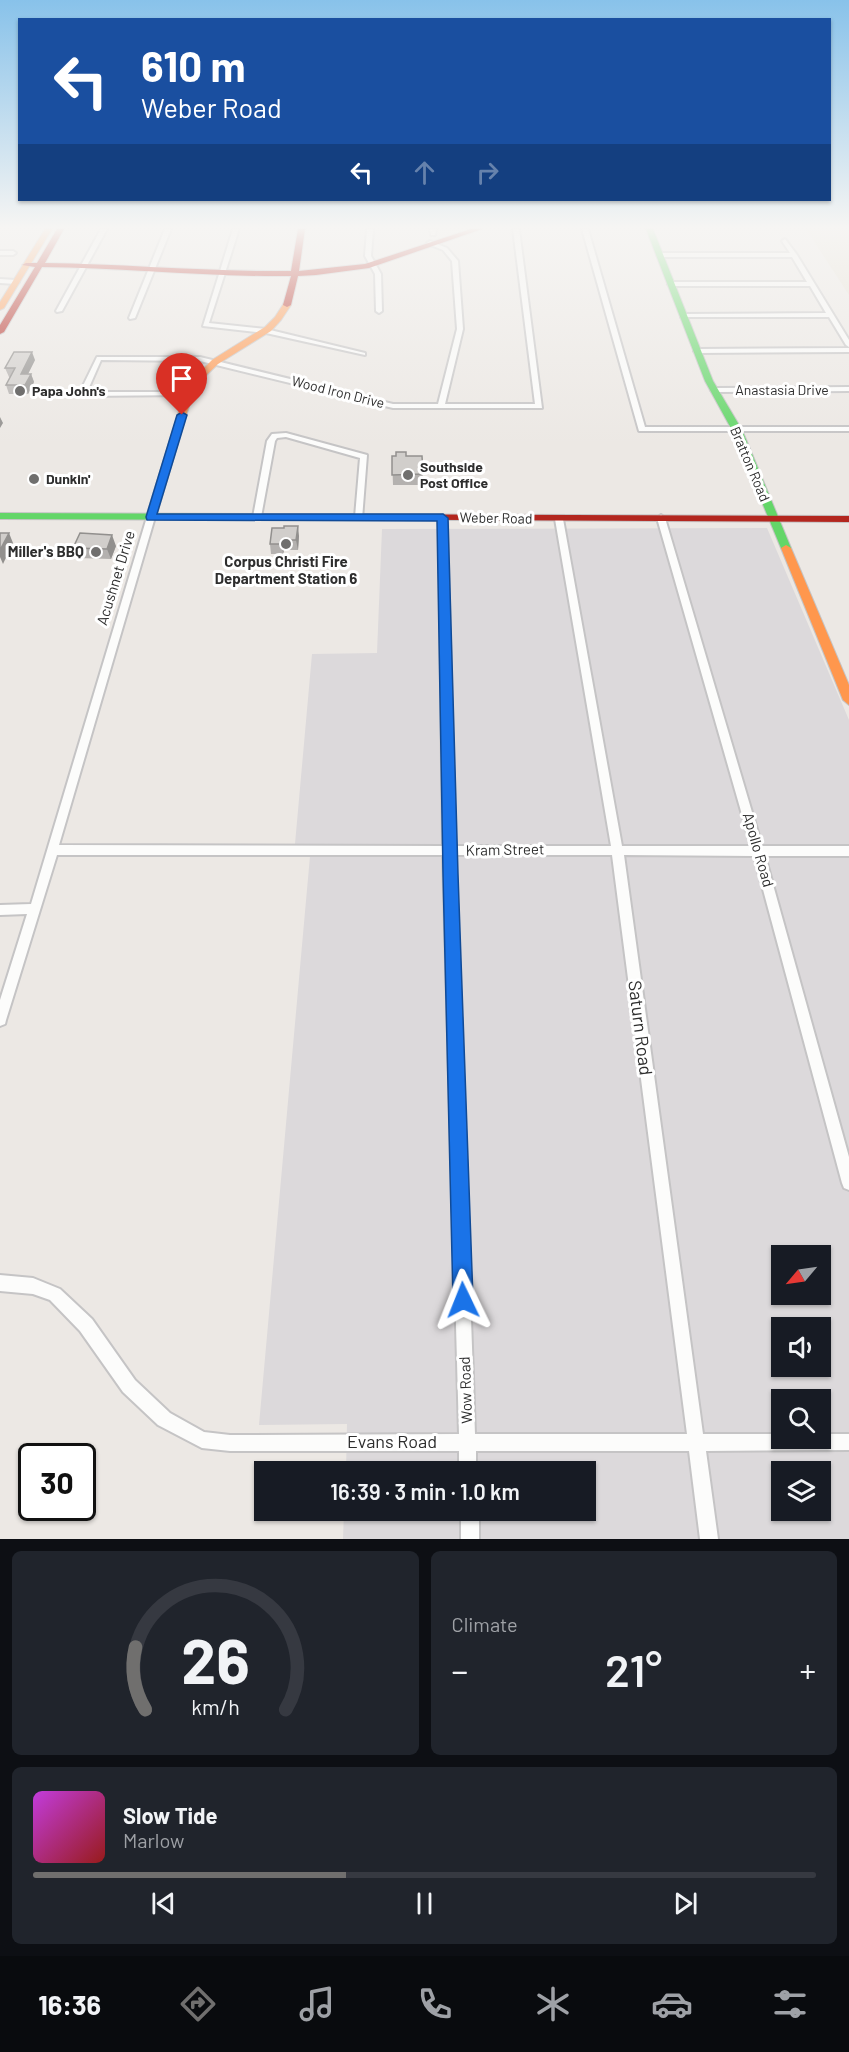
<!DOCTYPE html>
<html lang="en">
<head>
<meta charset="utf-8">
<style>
	:root { --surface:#171b24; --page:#20242c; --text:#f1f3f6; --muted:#9ea1a6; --line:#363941; --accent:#706f6e }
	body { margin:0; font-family:Barlow,sans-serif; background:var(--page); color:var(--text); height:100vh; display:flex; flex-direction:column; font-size:22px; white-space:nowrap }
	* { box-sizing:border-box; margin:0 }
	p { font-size:20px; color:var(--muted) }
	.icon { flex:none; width:33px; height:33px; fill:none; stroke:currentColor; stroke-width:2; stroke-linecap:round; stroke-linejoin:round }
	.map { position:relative; height:1539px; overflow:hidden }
	.sheet { display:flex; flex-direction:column; gap:12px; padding:12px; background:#0d0f14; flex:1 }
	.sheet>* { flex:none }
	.hud { position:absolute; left:18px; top:18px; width:813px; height:183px; border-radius:0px; box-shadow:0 2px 4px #0004; background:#1a4fa0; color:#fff; overflow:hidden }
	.needle { width:39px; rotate:241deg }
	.controls { position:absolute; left:771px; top:1245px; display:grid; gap:12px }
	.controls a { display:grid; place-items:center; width:60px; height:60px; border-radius:0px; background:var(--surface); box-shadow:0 2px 4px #0004; font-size:30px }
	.speed { position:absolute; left:18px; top:1443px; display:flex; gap:12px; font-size:30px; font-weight:700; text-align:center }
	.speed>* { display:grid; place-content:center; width:78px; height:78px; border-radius:50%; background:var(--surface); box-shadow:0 2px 4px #0004; line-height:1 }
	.speed .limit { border:3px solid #111; border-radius:9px; background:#fff; color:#111 }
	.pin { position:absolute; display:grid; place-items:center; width:51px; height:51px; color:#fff; margin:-62px -26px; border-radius:50% 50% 50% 0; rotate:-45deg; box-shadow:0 0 6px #0007 }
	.pin .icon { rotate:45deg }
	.me { position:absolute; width:66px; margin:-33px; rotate:358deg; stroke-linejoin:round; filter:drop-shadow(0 0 4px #0008) }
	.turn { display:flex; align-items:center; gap:21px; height:126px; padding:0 24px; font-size:27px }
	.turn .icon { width:78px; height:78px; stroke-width:2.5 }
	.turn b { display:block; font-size:42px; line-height:51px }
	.lanes { display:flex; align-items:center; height:57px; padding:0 24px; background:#0003; justify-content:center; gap:30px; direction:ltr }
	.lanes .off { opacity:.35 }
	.big { font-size:45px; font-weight:600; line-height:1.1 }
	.sheet .tile { flex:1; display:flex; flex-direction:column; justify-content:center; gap:9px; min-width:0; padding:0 21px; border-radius:9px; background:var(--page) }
	.sheet .dial { align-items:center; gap:0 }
	.dial svg { height:156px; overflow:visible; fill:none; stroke:var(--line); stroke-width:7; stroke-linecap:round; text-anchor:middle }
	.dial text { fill:var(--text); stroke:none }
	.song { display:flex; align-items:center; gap:18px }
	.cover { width:72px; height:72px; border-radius:9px; background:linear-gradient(135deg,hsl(290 70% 55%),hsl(0 70% 35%)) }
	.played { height:6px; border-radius:3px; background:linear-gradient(90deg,var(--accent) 40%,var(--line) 40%) }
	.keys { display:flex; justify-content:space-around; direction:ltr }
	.heat { display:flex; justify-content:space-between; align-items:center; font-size:33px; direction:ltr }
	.sheet .tiles { flex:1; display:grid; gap:12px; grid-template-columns:1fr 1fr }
	.tile:last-child { grid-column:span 2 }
	.trip { position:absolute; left:254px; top:1461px; width:342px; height:60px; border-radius:0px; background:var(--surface); box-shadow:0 2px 4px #0004; font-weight:600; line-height:60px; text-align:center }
	.dock { display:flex; height:96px; justify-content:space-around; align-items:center; background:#090b0e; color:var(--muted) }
	.dock .icon { width:42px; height:42px }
	.dock .current { color:var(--accent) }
	.dock b { font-size:27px; color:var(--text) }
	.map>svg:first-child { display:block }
	.industrial { fill:#dcd9db; fill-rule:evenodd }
	.education { fill:#e6e0d3 }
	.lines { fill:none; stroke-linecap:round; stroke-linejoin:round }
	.street-casing { stroke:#c5c4c5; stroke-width:4 }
	.fast-casing { stroke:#c5c4c5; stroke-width:2 }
	.slow-casing { stroke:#c5c4c5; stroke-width:2 }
	.jam-casing { stroke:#c5c4c5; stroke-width:2 }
	.street { fill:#fcfcfb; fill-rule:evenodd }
	.fast { fill:#63d668; fill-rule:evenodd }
	.slow { fill:#ff974d; fill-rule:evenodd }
	.jam { fill:#b3261e; fill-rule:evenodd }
	.wall { fill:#b4b1af }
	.shaded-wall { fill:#92908e }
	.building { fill:#d1cecb; stroke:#92908e; stroke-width:1.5 }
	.route { fill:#1a73e8; stroke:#114b97; stroke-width:1.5 }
	.poi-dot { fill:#706f6e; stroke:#fff; stroke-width:2 }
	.labels { text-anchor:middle; stroke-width:6; stroke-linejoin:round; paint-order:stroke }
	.far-street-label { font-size:14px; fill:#2e2e2e; stroke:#fff }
	.far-poi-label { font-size:14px; font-weight:bold; fill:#2e2e2e; stroke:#fff; text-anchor:start }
	.poi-label { font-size:15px; font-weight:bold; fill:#2e2e2e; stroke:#fff; text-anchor:end }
	.street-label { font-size:15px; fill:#2e2e2e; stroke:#fff }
	.near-street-label { font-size:18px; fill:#2e2e2e; stroke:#fff }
</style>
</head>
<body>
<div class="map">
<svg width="849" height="1539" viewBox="0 0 849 1539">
	<rect width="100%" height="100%" fill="#ece8e4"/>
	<!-- industrial -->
	<path class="industrial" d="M767 528 849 720V1539H343L344 1511 585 1510V1472L346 1471 347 1424 259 1425 311 845 295 844 312 654 377 653 382 529ZM782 1256H820V1294H782ZM782 1328H820V1366H782ZM782 1400H820V1438H782ZM782 1472H820V1510H782Z"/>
	<!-- education -->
	<path class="education" d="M806 229H849V295Z"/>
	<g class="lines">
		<defs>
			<path id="street" d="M101 229H107L62 311 57 312 56 311Z
				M165 229H171L135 318 130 319 129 318Z
				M233 229H239L209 323 266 329 365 353V355L266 333 203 326Z
				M367 229H373L371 256 381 274 382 311 379 313 376 311 375 274 365 256Z
				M430 229H436L435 235H431Z
				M513 229H519L542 408H393L200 361 101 360 87 392H188L192 394 190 395 83 396 79 394 97 357H200L393 404H438L457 329 452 261 443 250 428 244 427 243 430 241 447 248 458 261 463 329 445 404H535Z
				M582 229H588L645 427H849V431H639Z
				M785 239 797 255 849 340V347L846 345 829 317H681V315L683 314 826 313 810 286H671L668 284 671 282H807L792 257H660L657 255 660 253H790L782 241Z
				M0 251H13L16 253 13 255H0Z
				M0 279 16 280 19 282 16 284 0 283Z
				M849 348V352L697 353 694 351 697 349Z
				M849 387V391L714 392 711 390 714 388Z
				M286 433 367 455 362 519H356L355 517 360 458 286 437 277 438 275 441 261 517 260 519H254L253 517 267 441 272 434Z
				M151 514 155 517 59 845 443 846 439 518 443 515 447 518 455 846H611L555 519 559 516 563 519 622 846H751L657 518 661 515 665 518 762 846H849V856H765L849 1157V1190L844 1188 842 1183 754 856 624 855 703 1434H782V1438H820V1434H849V1450L706 1451 718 1539H700L689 1451H476V1472H459V1451H230L202 1448 158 1425 123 1392 80 1331 50 1300 33 1294 0 1291V1275L33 1278 60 1289 92 1319 135 1380 170 1413 204 1432 230 1435 459 1434 443 855H57L6 1020 5 1024 0 1026V1000L27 914 0 915V905L31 904 147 517ZM455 855H612L687 1434H475Z
				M461 1510H479V1539H461Z"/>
			<path id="fast" d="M646 229H653L713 381 742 430 791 548 790 550 786 551 781 548 732 430 705 381Z
				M0 513 285 514 290 517 285 520 0 519Z"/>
			<path id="slow" d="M45 229H52L4 308 0 310V302Z
				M284 303 291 305 281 320 271 331 218 364 195 386 156 517 151 520 147 519 146 517 187 385 212 360 265 327 275 317Z
				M786 545 791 548 849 685V705L843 700 781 548Z"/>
			<path id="jam" d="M57 229H64L45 263C127 264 209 272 291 271L298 229H305L299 271 365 264 471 229H482L369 268 316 275 298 276 291 305 287 307 283 305 291 276C208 277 125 268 42 267L4 332 0 334V325L35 267 22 265 26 263H37Z
				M285 514 849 516V522L281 519V515Z"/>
		</defs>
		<!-- street casing -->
		<use href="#street" class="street-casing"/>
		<!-- fast casing -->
		<use href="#fast" class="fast-casing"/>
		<!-- slow casing -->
		<use href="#slow" class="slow-casing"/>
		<!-- jam casing -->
		<use href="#jam" class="jam-casing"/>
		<!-- street -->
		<use href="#street" class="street"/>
		<!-- fast -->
		<use href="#fast" class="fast"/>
		<!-- slow -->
		<use href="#slow" class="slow"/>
		<!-- jam -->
		<use href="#jam" class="jam"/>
	</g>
	<!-- wall -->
	<path class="wall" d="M35 360 28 374H31L34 382 28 394H9L6 385 11 377H9L5 368Z
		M392 456H422L423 485H393Z
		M272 528 299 536 298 550H284L283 554H271L270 544Z
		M116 546 111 559 77 558 73 548Z"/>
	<!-- shaded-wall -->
	<path class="shaded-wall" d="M32 352 35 360 24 382 21 374Z
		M31 374 34 382 28 394 25 385Z
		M0 417 3 423 0 428Z
		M298 526 299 536 298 550 296 540Z
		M9 533 13 543 3 564 0 557V550Z
		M112 535 116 546 111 559 107 549Z
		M282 540 284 550 283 554 282 544Z"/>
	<!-- building -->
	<path class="building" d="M14 352H32L21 374H31L25 385H6L15 368H5Z
		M396 452H406V456H422L423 474 392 475V456H396Z
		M284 526H298L296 540H282V544H270L272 528H284Z
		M0 533H9L0 550Z
		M80 533 112 535 107 549 73 548Z"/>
	<!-- sky -->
	<linearGradient id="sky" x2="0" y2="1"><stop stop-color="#88c2ea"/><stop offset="0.51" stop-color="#f6f5f3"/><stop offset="1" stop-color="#f6f5f3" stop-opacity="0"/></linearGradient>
	<rect width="849" height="445" fill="url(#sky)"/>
	<!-- route -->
	<path class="route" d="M182 412 187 415 157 514H443L448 518 458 874 473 1300 470 1307 463 1310 456 1307 453 1300 443 874 437 521 147 520 146 517 177 415Z"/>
	<!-- markers -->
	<g class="poi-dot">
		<circle cx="20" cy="391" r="6"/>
		<circle cx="408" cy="475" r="6"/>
		<circle cx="34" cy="479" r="6"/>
		<circle cx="286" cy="544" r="6"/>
		<circle cx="96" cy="552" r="6"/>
	</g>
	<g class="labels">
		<!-- far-street labels -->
		<g class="far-street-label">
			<text x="782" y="395">Anastasia Drive</text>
			<text transform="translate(338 392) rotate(14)" y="5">Wood Iron Drive</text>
			<text transform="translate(750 464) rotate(67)" y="5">Bratton Road</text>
			<text transform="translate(496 518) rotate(1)" y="5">Weber Road</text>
		</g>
		<!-- far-poi labels -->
		<g class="far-poi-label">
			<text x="32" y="396">Papa John's</text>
			<text x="420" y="472">Southside<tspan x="420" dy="16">Post Office</tspan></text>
			<text x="46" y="484">Dunkin'</text>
		</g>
		<!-- poi labels -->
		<g class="poi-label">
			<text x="84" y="557">Miller's BBQ</text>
			<text x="286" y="567" text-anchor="middle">Corpus Christi Fire<tspan x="286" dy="17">Department Station 6</tspan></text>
		</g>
		<!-- street labels -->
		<g class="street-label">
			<text transform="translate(116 578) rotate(-73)" y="5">Acushnet Drive</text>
			<text transform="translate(505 850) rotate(-1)" y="5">Kram Street</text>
			<text transform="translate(758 850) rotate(74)" y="5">Apollo Road</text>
			<text transform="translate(466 1390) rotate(-92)" y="5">Wow Road</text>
		</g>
		<!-- near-street labels -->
		<g class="near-street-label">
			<text transform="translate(640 1028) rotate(83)" y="6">Saturn Road</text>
			<text x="392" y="1448">Evans Road</text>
		</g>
	</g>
</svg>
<div class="controls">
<a><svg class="needle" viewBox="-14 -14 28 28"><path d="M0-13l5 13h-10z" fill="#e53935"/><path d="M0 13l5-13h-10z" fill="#9ea1a6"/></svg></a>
<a><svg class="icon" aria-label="sound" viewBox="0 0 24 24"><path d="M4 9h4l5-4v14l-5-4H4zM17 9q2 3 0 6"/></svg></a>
<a><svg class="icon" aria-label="search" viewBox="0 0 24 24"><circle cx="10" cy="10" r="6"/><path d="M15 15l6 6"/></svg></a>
<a><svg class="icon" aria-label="layers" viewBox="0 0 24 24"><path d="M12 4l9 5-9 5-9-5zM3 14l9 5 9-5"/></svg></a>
</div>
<div class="speed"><div class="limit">30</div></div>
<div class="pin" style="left:182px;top:415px;background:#d93025"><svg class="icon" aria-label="arrive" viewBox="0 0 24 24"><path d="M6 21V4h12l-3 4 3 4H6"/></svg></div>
<svg class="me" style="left:463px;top:1300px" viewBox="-20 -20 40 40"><path d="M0-17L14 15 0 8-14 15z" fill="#1a73e8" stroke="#fff" stroke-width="4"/></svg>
<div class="trip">16:39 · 3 min · 1.0 km</div>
<div class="hud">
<div class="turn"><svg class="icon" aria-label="left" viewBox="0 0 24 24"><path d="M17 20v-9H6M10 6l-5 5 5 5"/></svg><div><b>610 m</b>Weber Road</div></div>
<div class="lanes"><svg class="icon" aria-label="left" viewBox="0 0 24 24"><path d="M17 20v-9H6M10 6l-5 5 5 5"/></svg><svg class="icon off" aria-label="ahead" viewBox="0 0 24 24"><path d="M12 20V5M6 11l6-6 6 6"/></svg><svg class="icon off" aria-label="right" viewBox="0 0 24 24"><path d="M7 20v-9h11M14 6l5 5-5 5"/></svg></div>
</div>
</div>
<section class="sheet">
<div class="tiles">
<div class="tile dial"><svg viewBox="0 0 100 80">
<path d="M14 69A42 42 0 1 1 86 69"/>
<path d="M14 69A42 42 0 0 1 9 37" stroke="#706f6e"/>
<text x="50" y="56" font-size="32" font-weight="700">26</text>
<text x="50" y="72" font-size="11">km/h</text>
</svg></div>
<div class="tile"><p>Climate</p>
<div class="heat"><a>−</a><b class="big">21°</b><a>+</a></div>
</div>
<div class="tile">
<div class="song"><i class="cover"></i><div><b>Slow Tide</b><p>Marlow</p></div></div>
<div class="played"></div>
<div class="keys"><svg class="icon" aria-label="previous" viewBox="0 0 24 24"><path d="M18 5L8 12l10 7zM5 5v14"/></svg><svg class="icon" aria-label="pause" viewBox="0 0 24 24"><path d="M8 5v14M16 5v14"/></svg><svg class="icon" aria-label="next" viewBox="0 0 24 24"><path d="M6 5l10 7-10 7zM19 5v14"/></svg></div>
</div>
</div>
</section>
<nav class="dock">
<b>16:36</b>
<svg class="icon current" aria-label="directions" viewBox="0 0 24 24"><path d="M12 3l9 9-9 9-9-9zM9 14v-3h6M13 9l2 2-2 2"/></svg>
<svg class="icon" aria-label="music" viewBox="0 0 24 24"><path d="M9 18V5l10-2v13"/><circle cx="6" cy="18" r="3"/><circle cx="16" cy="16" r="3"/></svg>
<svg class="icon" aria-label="phone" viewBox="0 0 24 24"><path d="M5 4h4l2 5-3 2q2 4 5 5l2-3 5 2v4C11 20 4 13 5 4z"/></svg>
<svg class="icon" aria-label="climate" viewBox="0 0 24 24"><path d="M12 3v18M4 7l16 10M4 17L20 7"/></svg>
<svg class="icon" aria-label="car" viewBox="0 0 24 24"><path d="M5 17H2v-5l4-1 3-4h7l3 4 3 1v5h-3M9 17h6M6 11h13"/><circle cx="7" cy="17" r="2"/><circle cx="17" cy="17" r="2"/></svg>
<svg class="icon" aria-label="filters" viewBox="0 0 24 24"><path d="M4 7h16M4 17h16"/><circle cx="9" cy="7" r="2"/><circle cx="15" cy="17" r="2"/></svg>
</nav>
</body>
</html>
